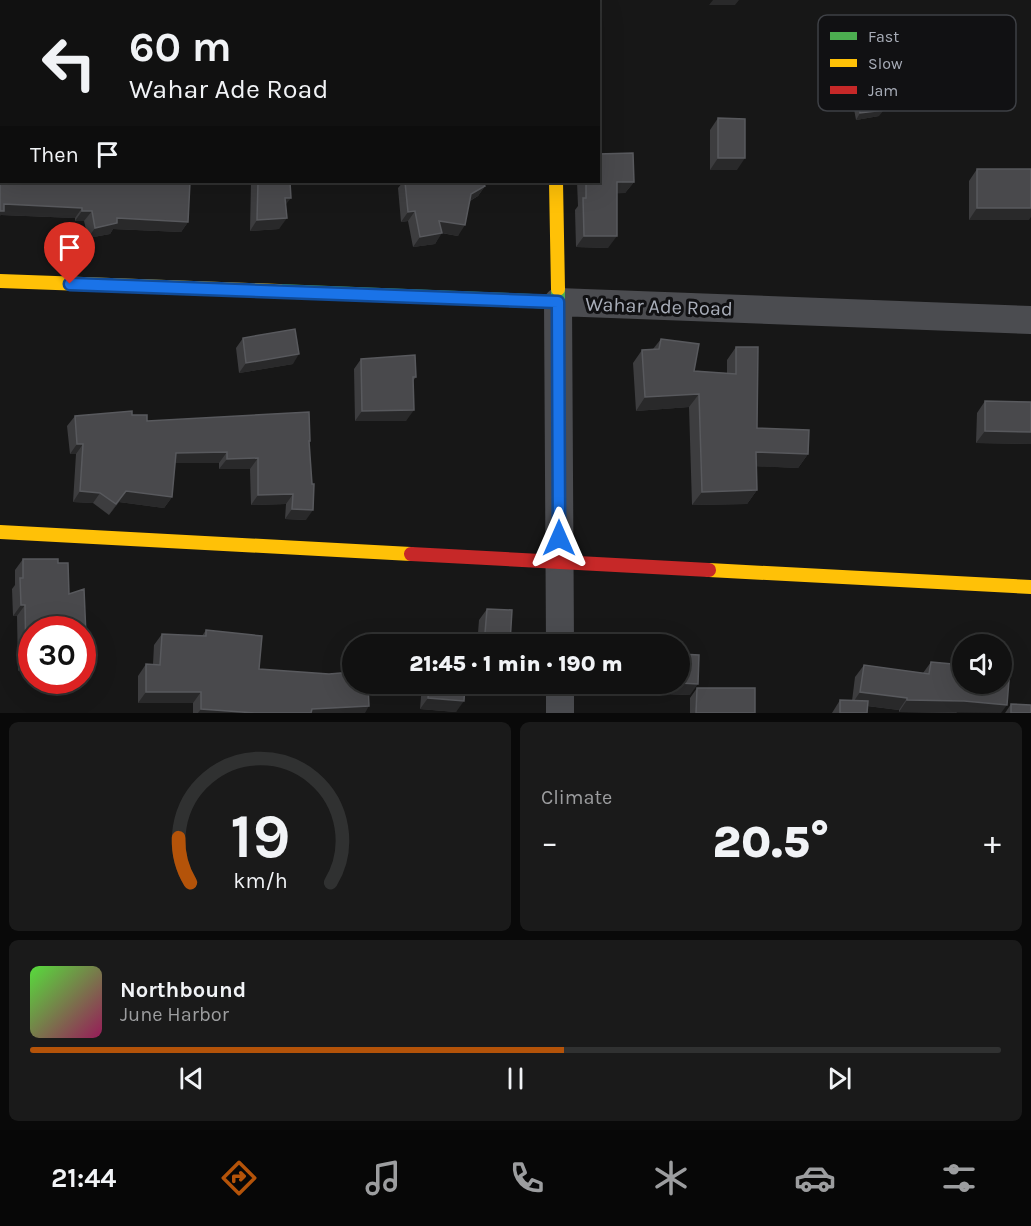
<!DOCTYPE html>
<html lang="en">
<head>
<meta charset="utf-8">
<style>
	:root { --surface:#111; --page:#1a1a1a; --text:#f1f3f6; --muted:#9c9d9f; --line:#303131; --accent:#b45309 }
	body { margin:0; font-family:Karla,sans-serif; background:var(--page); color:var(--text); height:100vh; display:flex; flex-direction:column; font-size:22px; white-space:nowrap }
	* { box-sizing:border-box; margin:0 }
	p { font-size:20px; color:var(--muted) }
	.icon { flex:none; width:33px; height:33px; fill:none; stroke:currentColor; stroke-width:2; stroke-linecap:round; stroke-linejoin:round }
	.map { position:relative; height:713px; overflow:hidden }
	.sheet { display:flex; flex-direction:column; gap:9px; padding:9px; background:#090909; flex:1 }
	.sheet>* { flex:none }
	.guide { position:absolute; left:0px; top:0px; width:600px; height:183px; box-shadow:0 6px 24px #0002,0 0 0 2px var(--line); background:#111; color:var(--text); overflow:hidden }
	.buttons { position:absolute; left:952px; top:634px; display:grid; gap:12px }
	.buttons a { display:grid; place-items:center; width:60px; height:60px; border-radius:50%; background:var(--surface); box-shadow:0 6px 24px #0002,0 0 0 2px var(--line); font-size:30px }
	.speed { position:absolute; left:18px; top:616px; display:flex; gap:12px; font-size:30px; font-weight:700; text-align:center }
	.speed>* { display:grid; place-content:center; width:78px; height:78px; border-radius:50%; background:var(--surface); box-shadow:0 6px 24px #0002,0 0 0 2px var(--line); line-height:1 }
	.speed .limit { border:9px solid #d22; background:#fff; color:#111 }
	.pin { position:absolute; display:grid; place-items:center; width:51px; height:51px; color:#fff; margin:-62px -26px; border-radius:50% 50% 50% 0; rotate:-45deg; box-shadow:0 0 6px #0007 }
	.pin .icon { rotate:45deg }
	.me { position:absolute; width:66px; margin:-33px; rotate:0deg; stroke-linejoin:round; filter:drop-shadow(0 0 4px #0008) }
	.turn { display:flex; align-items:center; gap:21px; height:126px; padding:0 30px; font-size:27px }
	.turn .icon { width:78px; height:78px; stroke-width:2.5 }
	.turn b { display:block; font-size:42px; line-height:51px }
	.then { display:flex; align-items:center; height:57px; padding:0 30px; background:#0003; gap:12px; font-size:22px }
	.big { font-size:45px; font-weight:800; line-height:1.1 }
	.sheet .widget { flex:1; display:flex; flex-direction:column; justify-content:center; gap:9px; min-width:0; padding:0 21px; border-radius:9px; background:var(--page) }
	.sheet .dial { align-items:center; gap:0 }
	.dial svg { height:156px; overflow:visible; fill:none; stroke:var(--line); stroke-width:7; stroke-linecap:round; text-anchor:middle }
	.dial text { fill:var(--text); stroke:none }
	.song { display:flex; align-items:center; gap:18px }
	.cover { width:72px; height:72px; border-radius:9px; background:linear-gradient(135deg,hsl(110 70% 55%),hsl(330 70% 35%)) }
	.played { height:6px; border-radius:3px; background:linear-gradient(90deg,var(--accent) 55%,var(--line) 55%) }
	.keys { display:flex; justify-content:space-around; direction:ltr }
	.heat { display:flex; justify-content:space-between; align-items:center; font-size:33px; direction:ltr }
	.sheet .tiles { flex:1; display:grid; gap:9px; grid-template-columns:1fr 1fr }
	.widget:last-child { grid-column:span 2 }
	.trip { position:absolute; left:342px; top:634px; width:348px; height:60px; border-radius:30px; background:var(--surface); box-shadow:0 6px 24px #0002,0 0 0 2px var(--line); font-weight:800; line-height:60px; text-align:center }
	.menu { display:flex; height:96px; justify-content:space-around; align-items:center; background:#070707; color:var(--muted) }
	.menu .icon { width:42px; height:42px }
	.menu .current { color:var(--accent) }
	.menu b { font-size:27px; color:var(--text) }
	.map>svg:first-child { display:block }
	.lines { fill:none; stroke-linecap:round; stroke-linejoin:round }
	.street { stroke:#4b4c50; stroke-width:28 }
	.fast { stroke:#4caf50; stroke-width:14 }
	.slow { stroke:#ffc107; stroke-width:14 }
	.jam { stroke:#c62828; stroke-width:14 }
	.wall { fill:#3d3d3f }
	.shaded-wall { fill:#29292a }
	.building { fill:#49494c; stroke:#58595d; stroke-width:1.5 }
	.route-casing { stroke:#114b97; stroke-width:15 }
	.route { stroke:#1a73e8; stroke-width:10 }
	.labels { text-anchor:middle; stroke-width:6; stroke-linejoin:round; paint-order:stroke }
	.street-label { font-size:20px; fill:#a8adb8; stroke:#111113 }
	.key { fill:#111113; stroke:#3e4045; stroke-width:1.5 }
	.key-label { font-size:16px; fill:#a8adb8 }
</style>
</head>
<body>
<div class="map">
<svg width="1031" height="713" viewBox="0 0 1031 713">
	<rect width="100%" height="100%" fill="#171717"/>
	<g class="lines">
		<!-- street -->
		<path class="street" d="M161 2 171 0
			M0 30H2
			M560 645 558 302 1031 320
			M560 684V713"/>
		<!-- fast -->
		<path class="fast" d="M554 0V2
			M279 291 558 302V289"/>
		<!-- slow -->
		<path class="slow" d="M556 182 558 289
			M0 281 279 291
			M0 532 411 554
			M709 570 1031 587"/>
		<!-- jam -->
		<path class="jam" d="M411 554 709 570"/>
	</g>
	<!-- wall -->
	<path class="wall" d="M857 92 879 116 856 120 852 98Z
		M718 118 737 170H710V130Z
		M977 169 1029 220H969V181Z
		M2 182 188 222 181 232 113 229 110 234 88 238 84 221H75V218L1 215Z
		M251 182H290L279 229 250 231Z
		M403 182H482L485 186 478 196 470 201 458 236 441 233 435 244 413 247 408 221 401 222 398 188Z
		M577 182H634L625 193H617L608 248 576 247 575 210 578 206Z
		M243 338 293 364 239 373 236 348Z
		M661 339 694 371 727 373V360L736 347 757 428 808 454 798 468 756 466 757 490 747 504 692 505 689 407 636 411 633 363 642 350 653 349Z
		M361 359 416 377 413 381 406 421H355L354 369Z
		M985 401 1031 402V444L976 443 977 413Z
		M132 415 147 421 309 443 306 520 285 519 286 504 251 505 250 469H219V463H175L172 497 164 508 119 502 109 515 93 503 73 502 76 454H70L67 426 75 416Z
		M23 559H58V563H68L69 594 84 589 87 659 82 666V630H32V671H18L17 616H13L12 589 15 585V570Z
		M487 609 510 643 508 645H429L436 634 478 633 479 620Z
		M206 630 259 669 365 713H193V703H138V676L146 664H153L154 645 162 634 202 636Z
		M931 662 957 713 899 712V710L867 706V713H832L840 700 852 701 855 677 864 665 923 673Z
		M422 684H465L456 712 420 709Z
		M637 684H680L690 695 636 693Z
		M697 688 755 713H690V698Z
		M1011 704 1031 713H1005Z"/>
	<!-- shaded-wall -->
	<path class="shaded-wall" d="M713 0H739L735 5H709Z
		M884 110 879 116 856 120 860 113Z
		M718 158H745L737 170H710Z
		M617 182H634L625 193 609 194Z
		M485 186 478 196 464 204 471 194Z
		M285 198H291L283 208Z
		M4 204 82 208 75 218 1 215 0 216V210Z
		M977 208H1031V217L1029 220H969Z
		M82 211H92L84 221H75Z
		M415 211 408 221 401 222 408 212Z
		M117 218 188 222 181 232 113 229 110 234 88 238 95 228Z
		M287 218 279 229 250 231 257 220Z
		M439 221 465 225 458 236 432 231Z
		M442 233 435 244 413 247 420 237Z
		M584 236H617L608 248 576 247Z
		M299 354 293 364 239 373 246 363Z
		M699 394 689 407 636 411 645 397Z
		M414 410 406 421H355L362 411Z
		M985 431 1031 432V444L976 443Z
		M77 444H83L76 454H70Z
		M227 452 219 463H168L176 453Z
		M756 452 808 454 798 468 746 466Z
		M258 458 250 469H219L227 459Z
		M757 490 747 504 692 505 702 492Z
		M80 491 100 493 93 503 73 502Z
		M126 491 172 497 164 508 119 502 109 515Z
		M293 494 286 504 251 505 258 495Z
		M292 509 313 510 306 520 285 519Z
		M21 605H25L17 616H13Z
		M503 642 510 643 508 645H501Z
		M82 659H87L82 666Z
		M26 660H32V671H18Z
		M680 683 698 684 690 695 636 693 642 684H680Z
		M146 692H201L193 703H138Z
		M860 692 907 698 899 710 852 704Z
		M428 698 464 701 456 712 420 709Z
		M907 700 964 701 1007 705 1001 713 899 712Z
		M369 706 365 713H309L312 709Z
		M201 709 255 713H198Z"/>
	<!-- building -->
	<path class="building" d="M880 89 884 110 860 113 857 92Z
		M718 118 745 119V158H718Z
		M0 127H2V182H190L188 222 117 218V223L95 228 92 211H82V208L4 204V211H0Z
		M633 153 634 182H617V236H584L583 198H586V182H598V154Z
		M977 169H1031V208H977Z
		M258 182H290L291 198H285L287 218 257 220Z
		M405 182H482L485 186 471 194 465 225 439 221 442 233 420 237 415 211 408 212Z
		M295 329 299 354 246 363 243 338Z
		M661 339 699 344 694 371 736 374V347H758L757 428 809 430 808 454 756 452 757 490 702 492 699 394 645 397 642 350 659 349Z
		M415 355 416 377H413L414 410 362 411 361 359Z
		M985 401 1031 402V432L985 431Z
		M132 411V415H147V421L309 412 310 441H309L312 484H314L313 510 292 509 293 494 258 495V458L227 459V452L176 453 172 497 126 491 116 504 100 493 80 491 83 444H77L75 416Z
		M23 559H58V563H68L69 594 84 589 87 659H82V630H32V660H26L25 605H21L20 578H23Z
		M487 609 512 610 510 643 503 642V645H437L436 634 485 633Z
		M206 630 262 636 259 669 329 674 352 672V684H368L369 706 312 709 311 713H255L201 709V692H146V664L160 665 162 634 206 636Z
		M680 654 699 655 698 684 680 683Z
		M931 662 963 665V684H1002V668H1010L1007 705 964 701 907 700V698L860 692 864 665 929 674Z
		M429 684H465L464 701 428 698Z
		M697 688H755V713H696Z
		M840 700 868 701 867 713H840Z
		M1011 704 1031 705V713H1011Z"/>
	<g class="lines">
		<defs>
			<path id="route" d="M70 284 558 302 559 538"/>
		</defs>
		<!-- route casing -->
		<use href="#route" class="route-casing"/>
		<!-- route -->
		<use href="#route" class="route"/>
	</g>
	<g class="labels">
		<!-- street labels -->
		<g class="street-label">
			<text transform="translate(659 306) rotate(2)" y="7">Wahar Ade Road</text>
		</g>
	</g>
	<!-- legend -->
	<rect x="818" y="15" width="198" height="96" rx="9" class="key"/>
	<rect x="830" y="32" width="27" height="8" fill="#4caf50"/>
	<rect x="830" y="59" width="27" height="8" fill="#ffc107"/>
	<rect x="830" y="86" width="27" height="8" fill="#c62828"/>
	<g class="key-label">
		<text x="868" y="42">Fast</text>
		<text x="868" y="69">Slow</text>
		<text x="868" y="96">Jam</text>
	</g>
</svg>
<div class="buttons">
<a><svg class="icon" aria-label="sound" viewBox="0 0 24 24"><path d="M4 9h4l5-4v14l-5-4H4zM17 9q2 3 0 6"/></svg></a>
</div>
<div class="speed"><div class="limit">30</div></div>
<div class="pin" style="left:70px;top:284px;background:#d93025"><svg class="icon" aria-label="arrive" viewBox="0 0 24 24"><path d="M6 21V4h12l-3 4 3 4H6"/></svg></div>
<svg class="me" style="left:559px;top:538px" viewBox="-20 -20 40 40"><path d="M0-17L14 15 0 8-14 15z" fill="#1a73e8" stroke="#fff" stroke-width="4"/></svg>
<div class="trip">21:45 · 1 min · 190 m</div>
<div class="guide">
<div class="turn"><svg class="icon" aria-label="left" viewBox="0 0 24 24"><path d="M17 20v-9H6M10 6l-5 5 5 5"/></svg><div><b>60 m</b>Wahar Ade Road</div></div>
<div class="then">Then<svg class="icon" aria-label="arrive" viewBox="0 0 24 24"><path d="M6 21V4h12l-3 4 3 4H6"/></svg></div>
</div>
</div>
<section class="sheet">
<div class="tiles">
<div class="widget dial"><svg viewBox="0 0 100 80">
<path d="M14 69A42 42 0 1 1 86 69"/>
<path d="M14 69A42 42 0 0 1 8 46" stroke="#b45309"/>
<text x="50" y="56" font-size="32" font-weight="700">19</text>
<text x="50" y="72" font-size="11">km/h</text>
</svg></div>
<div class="widget"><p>Climate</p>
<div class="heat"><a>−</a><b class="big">20.5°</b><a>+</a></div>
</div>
<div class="widget">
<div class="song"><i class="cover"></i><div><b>Northbound</b><p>June Harbor</p></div></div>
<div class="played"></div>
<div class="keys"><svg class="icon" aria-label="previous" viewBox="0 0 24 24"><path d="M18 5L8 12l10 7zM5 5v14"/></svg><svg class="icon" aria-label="pause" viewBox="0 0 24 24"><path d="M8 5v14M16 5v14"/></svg><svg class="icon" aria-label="next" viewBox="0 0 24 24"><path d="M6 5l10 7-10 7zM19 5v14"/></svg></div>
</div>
</div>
</section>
<nav class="menu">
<b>21:44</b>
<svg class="icon current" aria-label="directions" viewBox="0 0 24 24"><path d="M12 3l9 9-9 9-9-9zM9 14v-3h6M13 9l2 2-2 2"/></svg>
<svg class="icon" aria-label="music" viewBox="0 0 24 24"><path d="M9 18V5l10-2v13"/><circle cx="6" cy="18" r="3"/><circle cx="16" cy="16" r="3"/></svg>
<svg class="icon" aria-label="phone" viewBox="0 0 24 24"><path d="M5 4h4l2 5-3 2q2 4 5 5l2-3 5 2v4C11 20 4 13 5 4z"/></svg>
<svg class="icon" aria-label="climate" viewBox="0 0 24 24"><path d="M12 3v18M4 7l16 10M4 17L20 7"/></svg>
<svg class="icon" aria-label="car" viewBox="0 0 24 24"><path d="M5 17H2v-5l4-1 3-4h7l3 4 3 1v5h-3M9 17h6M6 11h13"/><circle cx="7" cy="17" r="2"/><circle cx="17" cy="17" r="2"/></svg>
<svg class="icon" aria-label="filters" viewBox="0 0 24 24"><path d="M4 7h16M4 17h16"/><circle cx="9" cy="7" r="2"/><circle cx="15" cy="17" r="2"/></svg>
</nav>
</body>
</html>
